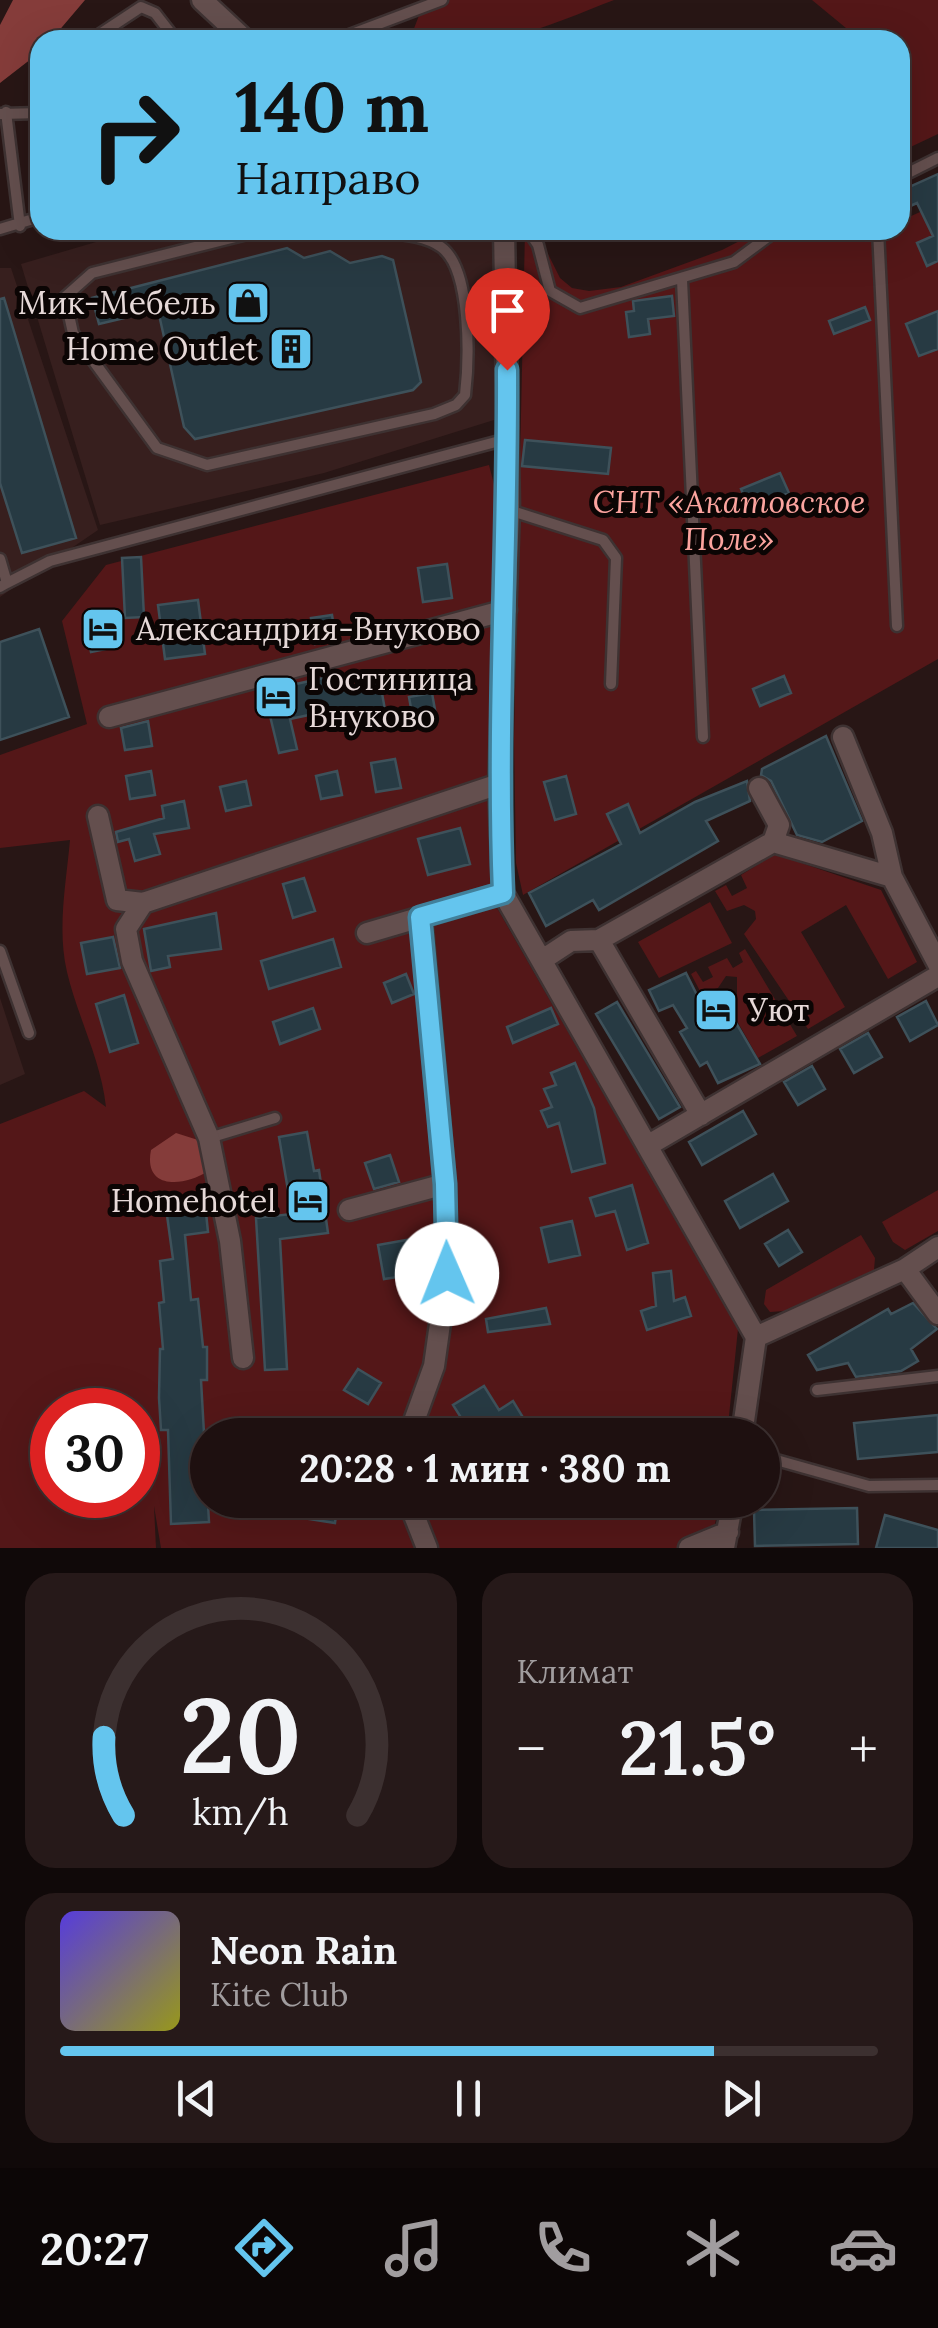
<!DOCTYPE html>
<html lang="ru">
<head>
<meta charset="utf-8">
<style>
	:root { --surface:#1e1010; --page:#261919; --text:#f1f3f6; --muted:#a19d9f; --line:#3c3030; --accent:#64c5ee }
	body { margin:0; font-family:Lora,serif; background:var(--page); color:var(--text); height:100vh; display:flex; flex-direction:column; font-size:38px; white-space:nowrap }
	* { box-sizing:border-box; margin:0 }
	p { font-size:32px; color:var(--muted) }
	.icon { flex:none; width:55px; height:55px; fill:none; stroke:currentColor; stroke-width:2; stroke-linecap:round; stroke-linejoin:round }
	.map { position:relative; height:1548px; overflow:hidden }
	.panel { display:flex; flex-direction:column; gap:25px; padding:25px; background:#100909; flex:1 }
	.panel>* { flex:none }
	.top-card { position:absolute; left:30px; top:30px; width:880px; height:210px; border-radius:30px; box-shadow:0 10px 40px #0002,0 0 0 2px var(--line); background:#64c5ee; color:#111; overflow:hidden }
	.speed { position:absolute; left:30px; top:1388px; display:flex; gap:20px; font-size:50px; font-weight:700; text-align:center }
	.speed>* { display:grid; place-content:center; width:130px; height:130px; border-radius:50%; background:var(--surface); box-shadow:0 10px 40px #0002,0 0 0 2px var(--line); line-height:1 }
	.speed .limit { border:15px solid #d22; background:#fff; color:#111 }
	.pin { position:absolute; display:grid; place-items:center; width:85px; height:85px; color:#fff; margin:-102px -42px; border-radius:50% 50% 50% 0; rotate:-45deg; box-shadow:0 0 10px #0007 }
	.pin .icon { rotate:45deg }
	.me { position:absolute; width:110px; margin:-55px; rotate:359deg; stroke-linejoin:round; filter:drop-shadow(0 0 8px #0008) }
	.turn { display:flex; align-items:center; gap:35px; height:210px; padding:0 40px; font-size:45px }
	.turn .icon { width:130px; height:130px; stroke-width:2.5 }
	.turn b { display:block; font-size:70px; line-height:85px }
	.big { font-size:75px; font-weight:700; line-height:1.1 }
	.panel .tile { flex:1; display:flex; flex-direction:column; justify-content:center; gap:15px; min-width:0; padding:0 35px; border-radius:30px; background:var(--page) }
	.panel .dial { align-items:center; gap:0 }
	.dial svg { height:260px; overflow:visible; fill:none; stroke:var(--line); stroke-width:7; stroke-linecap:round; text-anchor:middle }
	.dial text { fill:var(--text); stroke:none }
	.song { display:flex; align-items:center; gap:30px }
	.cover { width:120px; height:120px; border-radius:15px; background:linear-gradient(135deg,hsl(250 70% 55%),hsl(60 70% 35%)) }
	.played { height:10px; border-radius:5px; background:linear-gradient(90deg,var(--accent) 80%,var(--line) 80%) }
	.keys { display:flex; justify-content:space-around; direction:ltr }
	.heat { display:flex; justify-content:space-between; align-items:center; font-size:55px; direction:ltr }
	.panel .tiles { flex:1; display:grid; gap:25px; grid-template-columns:1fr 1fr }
	.tile:last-child { grid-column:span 2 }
	.trip { position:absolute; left:190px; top:1418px; width:590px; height:100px; border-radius:50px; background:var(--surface); box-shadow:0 10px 40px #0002,0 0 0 2px var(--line); font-weight:700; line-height:100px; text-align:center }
	.tabs { display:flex; height:160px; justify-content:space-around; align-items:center; background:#0c0606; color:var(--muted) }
	.tabs .icon { width:70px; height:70px }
	.tabs .on { color:var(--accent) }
	.tabs b { font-size:45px; color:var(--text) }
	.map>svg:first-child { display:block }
	.built { fill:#371f1e }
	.green { fill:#541718; fill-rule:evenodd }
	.water { fill:#853c3a }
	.building { fill:#273a43; stroke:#3e515a; stroke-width:2.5 }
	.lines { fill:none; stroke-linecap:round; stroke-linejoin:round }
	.service-casing { stroke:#3e3232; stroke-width:15 }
	.minor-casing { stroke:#3e3232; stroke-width:25 }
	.service { stroke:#644f4e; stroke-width:10 }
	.minor { stroke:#644f4e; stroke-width:20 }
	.route-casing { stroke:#41809b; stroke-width:25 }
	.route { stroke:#64c5ee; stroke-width:18 }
	.labels { text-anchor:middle; stroke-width:10; stroke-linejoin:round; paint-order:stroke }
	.poi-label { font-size:32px; fill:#e6d9d8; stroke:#0b0504; text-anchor:end }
	.park-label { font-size:32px; font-style:italic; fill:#fca49f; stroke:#0b0504 }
</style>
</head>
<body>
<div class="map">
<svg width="938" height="1548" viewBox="0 0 938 1548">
	<rect width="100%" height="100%" fill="#281615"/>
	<!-- built -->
	<path class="built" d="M137 230H484L500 253 494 420 324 473 100 525 21 264Z
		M0 268H11L98 530 0 597Z
		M0 998 25 1074 0 1085Z"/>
	<!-- green -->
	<path class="green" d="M425 0H614C556 22 473 63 413 31Z
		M812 0H938V134L900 152V40H854L852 33Z
		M938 204V659L523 895 516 863 514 739 525 230H536L560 278 572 288 589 291 621 287 722 250 761 230H900V221Z
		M489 465 497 496 488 811 496 906 738 1329 727 1435H208V1500H720L710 1548H161L154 1506 156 1548H0V1124L84 1091 106 1107C101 1060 78 1018 67 972 57 929 66 884 70 840L0 848V755L87 724 62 621 106 565ZM52 1410H138V1495H52Z
		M775 854 881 890 917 962 888 979 846 905 801 932 845 1007 808 1029 744 934 756 919 755 911 744 905 727 911 715 891 726 885 732 896 747 888 741 875Z
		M710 902 732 943 659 978 638 942Z
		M745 949 797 1036 758 1058 723 996 737 995V977L726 976 718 988 701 993 691 974 696 971 703 982 713 977 708 967 727 958 733 968 743 962 739 953Z
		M938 1190V1231L905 1250 893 1242 882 1222Z
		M861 1235 875 1258 874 1270 799 1310 770 1312 764 1304 766 1290Z"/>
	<!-- water -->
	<path class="water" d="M13 0H85L51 40H40V52L0 83V25Z
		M176 1133 198 1140 207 1153 208 1171C184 1187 143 1190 151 1150Z"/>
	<!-- building -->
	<path class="building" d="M938 174V261L927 266 917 243 933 236 917 203 908 207 900 191Z
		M287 248 304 258 330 251 350 263 382 256 393 260 421 382 413 390 195 439 184 427 158 310 99 324 92 298Z
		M672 296 674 316 648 319 650 334 629 337 626 312 634 311 633 301Z
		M4 298 76 538 22 553 0 483V299Z
		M865 307 870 320 834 334 829 321Z
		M938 311V349L919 356 906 324Z
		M525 440 611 448 608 474 522 466Z
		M780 473 789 493 749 509 741 489Z
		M141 557 144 617 125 618 122 558Z
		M447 564 452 598 423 602 418 568Z
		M198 600 205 654 165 659 158 605Z
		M113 612 120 646 91 652 84 618Z
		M332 615 336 640 315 644 311 618Z
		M39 629 69 717 0 740V642Z
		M337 675 340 692 380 682 387 721 360 727 359 718 326 725 323 712 290 719 297 749 279 753 264 691Z
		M784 676 791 693 760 706 753 689Z
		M432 693 437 721 414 725 409 697Z
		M148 721 152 746 125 750 121 728Z
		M826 736 862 821 822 842 797 835 771 781 761 775 762 769Z
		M395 759 401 788 376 792 371 763Z
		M151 771 155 795 130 799 126 776Z
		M337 771 342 795 321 799 316 776Z
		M566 776 576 814 555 820 544 782Z
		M246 781 251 805 226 811 220 787Z
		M747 781 750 801 706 821 718 841 599 910 593 900 546 926 529 893 621 844 607 814 628 804 640 833 695 802Z
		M184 801 189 828 154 834 160 854 135 861 129 839 118 842 116 832 164 818 162 806Z
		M460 828 470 864 428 875 418 839Z
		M304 878 315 911 293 918 283 884Z
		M216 913 221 949 168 956 170 967 151 971 144 929Z
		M113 937 120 968 87 974 81 943Z
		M333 939 341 967 269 989 261 961Z
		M686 973 703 1007 721 997 760 1064 718 1083 707 1062 700 1066 680 1032 687 1028 673 1005 659 1011 649 990Z
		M406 974 414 994 392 1003 384 983Z
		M124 995 138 1043 110 1052 96 1004Z
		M926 1001 938 1025 910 1041 897 1017Z
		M617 1002 680 1107 659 1119 596 1014Z
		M313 1008 320 1029 280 1044 273 1022Z
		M551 1008 558 1024 513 1043 507 1027Z
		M868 1033 882 1057 854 1073 840 1049Z
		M575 1063 594 1108 605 1163 572 1172 559 1123 548 1127 541 1111 552 1107 544 1089 556 1085 551 1073Z
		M812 1066 825 1089 798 1105 784 1082Z
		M743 1111 756 1134 702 1165 689 1142Z
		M307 1132 314 1171 319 1170 328 1233 280 1239 287 1369 265 1370 256 1218 292 1214 279 1137Z
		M390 1155 399 1182 374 1189 365 1163Z
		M773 1174 788 1201 740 1228 725 1201Z
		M632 1185 648 1243 627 1250 615 1211 596 1216 590 1198Z
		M205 1203 208 1232 185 1235 191 1300 198 1299 203 1347H207V1380H201L209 1522 171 1524 168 1430H161L159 1398 160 1349H163L159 1303 164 1302 160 1261 173 1259 166 1208Z
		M572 1221 580 1255 549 1262 541 1228Z
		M788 1230 802 1252 779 1266 765 1244Z
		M412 1239 418 1274 384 1279 378 1245Z
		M671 1271 674 1301 685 1297 691 1316 647 1330 641 1311 656 1306 653 1273Z
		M913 1303 937 1329 911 1349 918 1361 901 1371 856 1377 848 1363 817 1370 808 1355 888 1309 891 1314Z
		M546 1308 550 1324 488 1332 486 1319Z
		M358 1369 381 1383 368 1404 344 1390Z
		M484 1386 499 1410 513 1401 524 1419 499 1435H472L453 1405Z
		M938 1415V1452L858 1459 854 1423Z
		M312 1500H338L335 1523 309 1519Z
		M857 1508 858 1544 755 1546 754 1510Z
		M885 1515 938 1530V1548H876Z"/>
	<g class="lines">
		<defs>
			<path id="service" d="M91 40 141 7 155 13 176 40
				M336 40 442 0
				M6 112 20 226
				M1 114 40 113
				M900 177 938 158
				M0 229 40 217
				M263 230 92 273 65 297 73 333 157 448 207 465 434 414 456 405 465 395C469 361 472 269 441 247 422 233 389 234 366 230
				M528 230 538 245 550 291 580 308 734 262 777 230
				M878 230 897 626
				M682 280 703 737
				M509 510 603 540 616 558 611 684
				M0 559 7 583 0 587
				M7 583 50 561 507 439
				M0 951 29 1033
				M209 1138 275 1118
				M817 1390 938 1376
				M762 1456 869 1486 938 1485"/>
			<path id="minor" d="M202 0 245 40
				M504 230 509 510 499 784 503 893 756 1337 905 1269 938 1247
				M109 717 506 610
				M843 737 882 833 892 877 938 964
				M759 788 779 825 773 842
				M98 816 117 900 143 903
				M367 933 503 893
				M599 940 773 842 892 877
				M542 960 571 941 599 940 701 1115
				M647 1146 938 976
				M349 1210 445 1184
				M905 1269 938 1314
				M243 1358 230 1241 209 1138 132 961 126 929 143 903 499 784
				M409 1435 434 1366 447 1274 445 1184 421 917
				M742 1435 756 1337
				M408 1500 427 1548
				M689 1548 728 1532
				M724 1548 733 1500"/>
		</defs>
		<!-- service casing -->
		<use href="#service" class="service-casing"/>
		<!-- minor casing -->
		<use href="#minor" class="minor-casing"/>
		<!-- service -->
		<use href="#service" class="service"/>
		<!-- minor -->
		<use href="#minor" class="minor"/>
	</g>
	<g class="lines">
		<defs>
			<path id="route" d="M447 1274 445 1184 420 917 503 893C496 719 508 545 507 370"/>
		</defs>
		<!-- route casing -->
		<use href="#route" class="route-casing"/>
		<!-- route -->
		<use href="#route" class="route"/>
	</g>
	<!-- icons -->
	<defs>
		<symbol id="shop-square" viewBox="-11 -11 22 22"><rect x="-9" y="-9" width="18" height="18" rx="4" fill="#64c5ee" stroke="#0b0504"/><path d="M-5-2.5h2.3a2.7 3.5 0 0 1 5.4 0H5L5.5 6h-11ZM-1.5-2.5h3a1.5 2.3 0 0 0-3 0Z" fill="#111"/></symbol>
		<symbol id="building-square" viewBox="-11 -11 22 22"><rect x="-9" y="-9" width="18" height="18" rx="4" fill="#64c5ee" stroke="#0b0504"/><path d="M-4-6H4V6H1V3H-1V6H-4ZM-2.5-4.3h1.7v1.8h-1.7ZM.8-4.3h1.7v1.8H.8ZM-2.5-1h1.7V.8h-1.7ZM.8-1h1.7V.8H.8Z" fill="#111"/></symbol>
		<symbol id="hotel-square" viewBox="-11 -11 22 22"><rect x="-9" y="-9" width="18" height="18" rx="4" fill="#64c5ee" stroke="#0b0504"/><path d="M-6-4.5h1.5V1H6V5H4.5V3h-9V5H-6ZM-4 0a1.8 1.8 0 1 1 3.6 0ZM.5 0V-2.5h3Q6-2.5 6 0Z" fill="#111"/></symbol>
	</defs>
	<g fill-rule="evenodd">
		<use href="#shop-square" x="223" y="278" width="50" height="50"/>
		<use href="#building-square" x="266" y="324" width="50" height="50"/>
		<use href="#hotel-square" x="78" y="604" width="50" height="50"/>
		<use href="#hotel-square" x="251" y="672" width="50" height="50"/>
		<use href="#hotel-square" x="691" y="985" width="50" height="50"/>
		<use href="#hotel-square" x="283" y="1176" width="50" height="50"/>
	</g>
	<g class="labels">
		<!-- poi labels -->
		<g class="poi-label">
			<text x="216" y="314">Мик-Мебель</text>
			<text x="258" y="360">Home Outlet</text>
			<text x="136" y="640" text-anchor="start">Александрия-Внуково</text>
			<text x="308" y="690" text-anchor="start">Гостиница<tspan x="308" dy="37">Внуково</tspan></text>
			<text x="748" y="1021" text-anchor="start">Уют</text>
			<text x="276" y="1212">Homehotel</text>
		</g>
		<!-- park labels -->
		<g class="park-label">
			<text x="729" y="513">СНТ «Акатовское<tspan x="729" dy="37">Поле»</tspan></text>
		</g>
	</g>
</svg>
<div class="speed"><div class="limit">30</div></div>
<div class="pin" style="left:507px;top:370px;background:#d93025"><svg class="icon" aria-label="arrive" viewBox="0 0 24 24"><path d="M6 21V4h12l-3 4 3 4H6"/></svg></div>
<svg class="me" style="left:447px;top:1274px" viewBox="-20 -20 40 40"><circle r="19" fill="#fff"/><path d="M0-13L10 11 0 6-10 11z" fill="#64c5ee"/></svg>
<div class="trip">20:28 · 1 мин · 380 m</div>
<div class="top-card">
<div class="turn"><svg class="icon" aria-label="right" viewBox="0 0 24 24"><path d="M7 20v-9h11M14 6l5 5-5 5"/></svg><div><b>140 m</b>Направо</div></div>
</div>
</div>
<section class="panel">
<div class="tiles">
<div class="tile dial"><svg viewBox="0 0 100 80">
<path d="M14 69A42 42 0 1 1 86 69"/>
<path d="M14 69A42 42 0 0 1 8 45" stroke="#64c5ee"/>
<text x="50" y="56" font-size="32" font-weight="700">20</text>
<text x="50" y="72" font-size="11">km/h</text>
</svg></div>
<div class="tile"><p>Климат</p>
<div class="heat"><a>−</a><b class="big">21.5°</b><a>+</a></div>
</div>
<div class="tile">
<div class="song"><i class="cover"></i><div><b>Neon Rain</b><p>Kite Club</p></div></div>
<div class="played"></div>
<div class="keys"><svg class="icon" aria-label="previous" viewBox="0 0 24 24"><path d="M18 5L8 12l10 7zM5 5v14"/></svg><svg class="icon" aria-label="pause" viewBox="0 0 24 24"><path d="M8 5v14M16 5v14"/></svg><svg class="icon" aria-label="next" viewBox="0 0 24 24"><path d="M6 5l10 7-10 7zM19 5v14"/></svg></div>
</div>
</div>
</section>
<nav class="tabs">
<b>20:27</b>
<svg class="icon on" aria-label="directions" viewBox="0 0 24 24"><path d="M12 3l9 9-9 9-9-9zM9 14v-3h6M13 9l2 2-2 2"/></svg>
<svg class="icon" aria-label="music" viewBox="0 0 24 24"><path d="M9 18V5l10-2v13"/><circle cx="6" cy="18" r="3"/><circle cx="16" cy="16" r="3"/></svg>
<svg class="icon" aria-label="phone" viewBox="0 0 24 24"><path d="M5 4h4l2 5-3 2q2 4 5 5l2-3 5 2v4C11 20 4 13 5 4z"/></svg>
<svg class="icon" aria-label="climate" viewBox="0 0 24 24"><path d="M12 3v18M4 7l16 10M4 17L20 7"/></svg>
<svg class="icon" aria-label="car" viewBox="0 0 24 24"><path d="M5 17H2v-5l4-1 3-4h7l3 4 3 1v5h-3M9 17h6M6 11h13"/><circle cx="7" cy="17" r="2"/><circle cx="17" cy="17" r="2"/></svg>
</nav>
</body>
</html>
